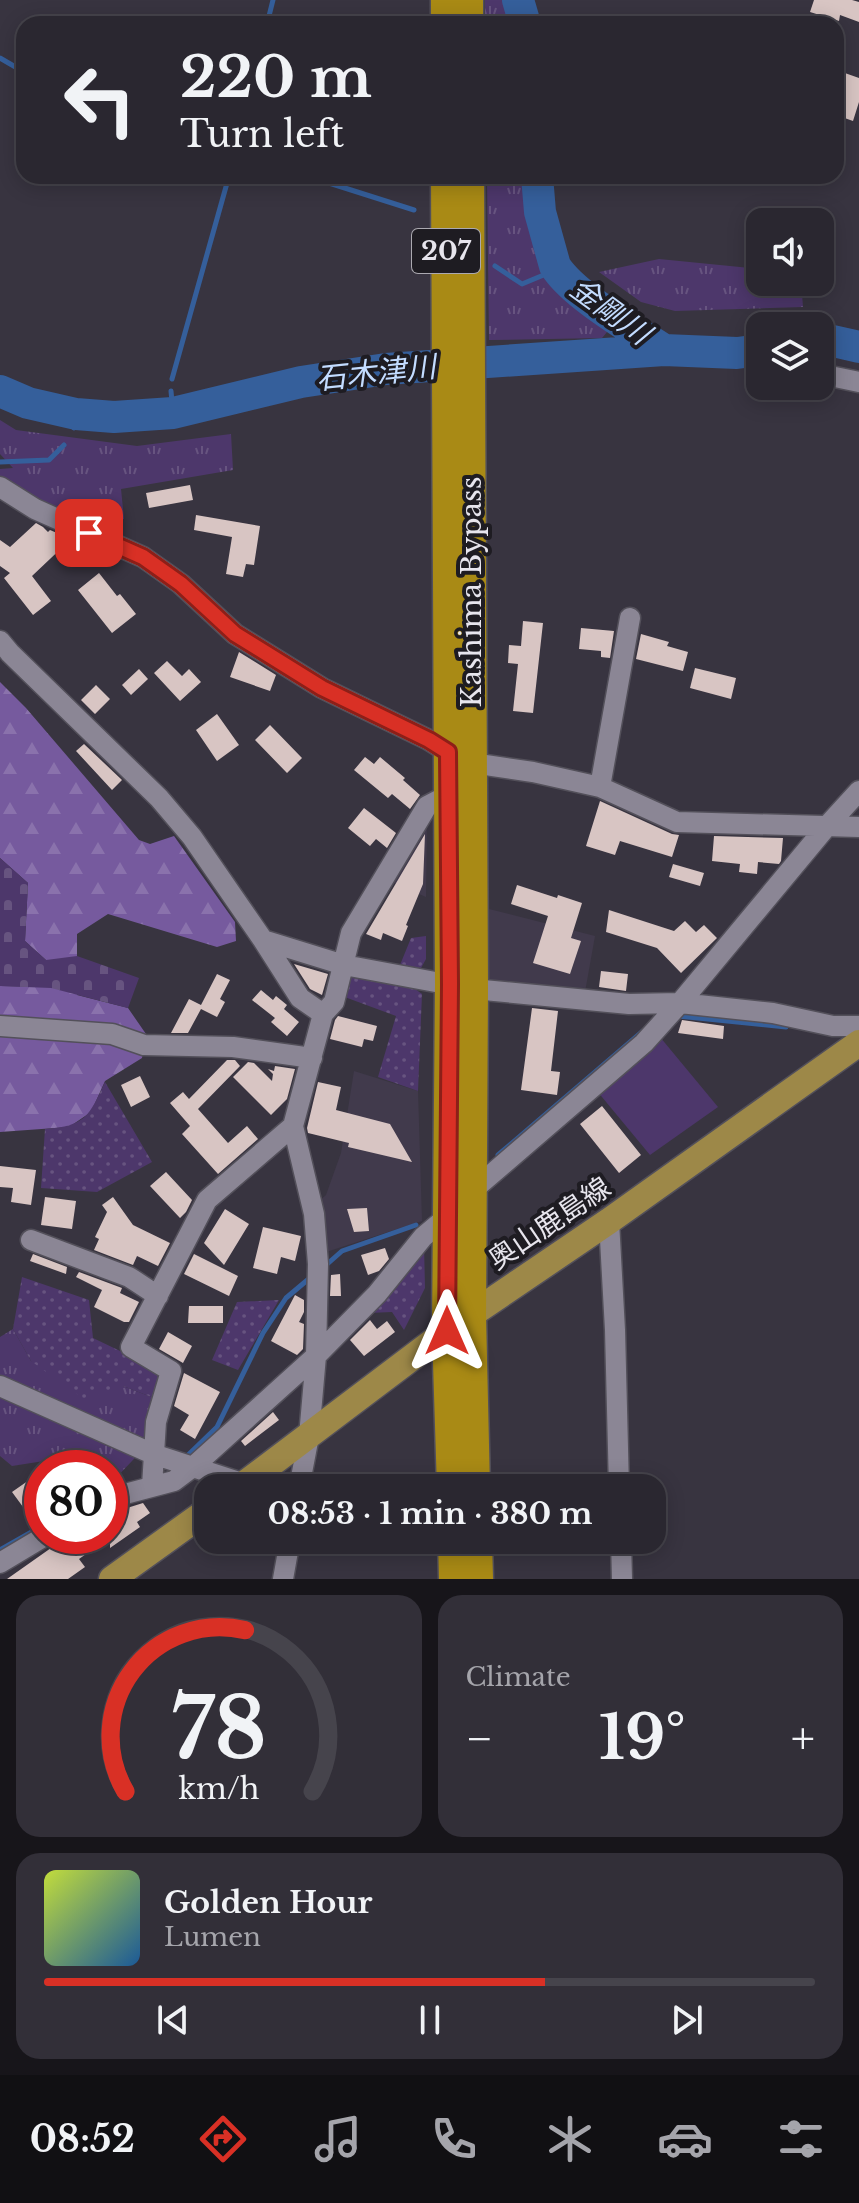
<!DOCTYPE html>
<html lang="en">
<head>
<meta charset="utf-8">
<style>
	:root { --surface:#2a2730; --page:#322f38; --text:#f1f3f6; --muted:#a5a5ab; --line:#46444c; --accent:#d93025 }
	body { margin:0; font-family:"Libre Baskerville","Noto Sans JP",serif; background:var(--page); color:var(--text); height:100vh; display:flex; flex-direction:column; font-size:30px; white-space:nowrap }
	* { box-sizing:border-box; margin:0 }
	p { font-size:26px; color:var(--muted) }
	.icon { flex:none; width:44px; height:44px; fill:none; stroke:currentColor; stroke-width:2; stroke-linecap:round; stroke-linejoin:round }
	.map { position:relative; height:1579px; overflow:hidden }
	.details { display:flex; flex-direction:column; gap:16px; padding:16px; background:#17151a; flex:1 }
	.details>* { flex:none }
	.banner { position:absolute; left:16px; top:16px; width:828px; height:168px; border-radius:24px; box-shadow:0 4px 20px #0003,0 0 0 2px var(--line); background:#2a2730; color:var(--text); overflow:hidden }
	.fabs { position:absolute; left:746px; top:208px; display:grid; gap:16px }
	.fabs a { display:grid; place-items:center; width:88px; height:88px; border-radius:16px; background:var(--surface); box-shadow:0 4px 20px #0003,0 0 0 2px var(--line); font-size:40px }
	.speed { position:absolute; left:24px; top:1450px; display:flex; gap:16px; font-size:40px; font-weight:700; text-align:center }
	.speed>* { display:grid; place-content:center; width:104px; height:104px; border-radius:50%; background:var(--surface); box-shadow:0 4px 20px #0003,0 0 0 2px var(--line); line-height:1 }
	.speed .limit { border:12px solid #d22; background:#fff; color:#111 }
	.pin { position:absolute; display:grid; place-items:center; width:68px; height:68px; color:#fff; margin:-34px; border-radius:16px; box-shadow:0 4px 12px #0006 }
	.me { position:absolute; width:88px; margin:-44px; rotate:0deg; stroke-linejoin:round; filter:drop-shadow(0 0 6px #0008) }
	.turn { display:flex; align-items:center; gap:28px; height:168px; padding:0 32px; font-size:36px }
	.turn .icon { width:104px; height:104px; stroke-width:2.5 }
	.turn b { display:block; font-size:56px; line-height:68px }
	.big { font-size:60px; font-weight:700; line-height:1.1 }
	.details .card { flex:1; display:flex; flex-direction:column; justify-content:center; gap:12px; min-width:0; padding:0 28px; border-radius:24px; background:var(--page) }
	.details .dial { align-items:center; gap:0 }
	.dial svg { height:208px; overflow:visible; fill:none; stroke:var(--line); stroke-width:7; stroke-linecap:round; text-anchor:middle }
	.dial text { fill:var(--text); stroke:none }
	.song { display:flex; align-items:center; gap:24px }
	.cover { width:96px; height:96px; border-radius:12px; background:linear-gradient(135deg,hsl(70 70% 55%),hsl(210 70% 35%)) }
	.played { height:8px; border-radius:4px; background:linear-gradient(90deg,var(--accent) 65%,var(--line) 65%) }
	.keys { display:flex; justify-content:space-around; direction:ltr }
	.heat { display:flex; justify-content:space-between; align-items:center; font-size:44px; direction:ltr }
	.details .tiles { flex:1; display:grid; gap:16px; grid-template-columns:1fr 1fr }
	.card:last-child { grid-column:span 2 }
	.trip { position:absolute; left:194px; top:1474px; width:472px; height:80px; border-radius:24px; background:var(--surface); box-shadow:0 4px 20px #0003,0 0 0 2px var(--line); font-weight:700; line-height:80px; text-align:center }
	.tabs { display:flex; height:128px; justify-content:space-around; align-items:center; background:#111013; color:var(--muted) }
	.tabs .icon { width:56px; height:56px }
	.tabs .active { color:var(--accent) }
	.tabs b { font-size:36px; color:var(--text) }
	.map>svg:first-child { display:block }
	.built { fill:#413a4c }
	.grass { fill:url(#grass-tufts) }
	.forest { fill:url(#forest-firs) }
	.cemetery { fill:url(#cemetery-stones) }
	.park { fill:#4d376b }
	.garden { fill:url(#garden-dots) }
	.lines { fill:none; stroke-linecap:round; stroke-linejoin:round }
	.stream { stroke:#355f9b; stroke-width:5 }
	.river { stroke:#355f9b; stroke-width:32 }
	.building { fill:#d8c5c3 }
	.minor-casing { stroke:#53505a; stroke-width:23 }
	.major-casing { stroke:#53505a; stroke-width:29 }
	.highway-casing { stroke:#53505a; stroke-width:33 }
	.minor { stroke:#8b8695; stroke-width:20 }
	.major { stroke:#9d8848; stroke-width:26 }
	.highway { stroke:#a98a15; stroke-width:30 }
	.route-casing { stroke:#8d1f18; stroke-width:20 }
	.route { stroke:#d93025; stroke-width:14 }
	.labels { text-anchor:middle; stroke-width:8; stroke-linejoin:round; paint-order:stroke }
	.shield { fill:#1e1c22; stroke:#aba9b0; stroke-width:2 }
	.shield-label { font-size:26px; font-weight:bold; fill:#e7e5ed }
	.street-label { font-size:28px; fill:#e7e5ed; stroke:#1e1c22 }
	.water-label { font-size:30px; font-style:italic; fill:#c3dcff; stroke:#1e1c22 }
</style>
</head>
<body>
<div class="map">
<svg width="859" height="1579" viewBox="0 0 859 1579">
	<defs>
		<pattern id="grass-tufts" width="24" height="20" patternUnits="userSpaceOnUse" patternTransform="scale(2)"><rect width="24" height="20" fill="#4d376b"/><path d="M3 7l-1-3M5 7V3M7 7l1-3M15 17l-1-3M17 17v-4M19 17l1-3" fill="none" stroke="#675480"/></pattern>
		<pattern id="forest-firs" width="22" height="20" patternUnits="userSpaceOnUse" patternTransform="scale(2)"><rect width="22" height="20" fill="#765a9e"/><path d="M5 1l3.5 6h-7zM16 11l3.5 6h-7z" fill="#8a72ac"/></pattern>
		<pattern id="cemetery-stones" width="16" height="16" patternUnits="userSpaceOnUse" patternTransform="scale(2)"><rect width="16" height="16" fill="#4d376b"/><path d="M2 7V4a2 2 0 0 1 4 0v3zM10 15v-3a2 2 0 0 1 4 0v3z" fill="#675480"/></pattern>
		<pattern id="garden-dots" width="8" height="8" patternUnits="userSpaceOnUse" patternTransform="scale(2)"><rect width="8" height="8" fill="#4d376b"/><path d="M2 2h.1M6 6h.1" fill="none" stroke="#675480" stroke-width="1.8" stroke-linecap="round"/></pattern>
	</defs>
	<rect width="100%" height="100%" fill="#383440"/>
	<!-- built -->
	<path class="built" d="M427 816 426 897 387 880Z
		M485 908 595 936 585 992 487 981Z
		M354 1071 418 1091 422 1221 323 1253 316 1204 326 1195 341 1153Z"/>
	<!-- grass -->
	<path class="grass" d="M485 0H502L510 16 511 24H485Z
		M487 176H523L528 227 543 275 602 324 607 332 602 338 489 340Z
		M659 259 760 269V282H801L803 307 675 311 641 302 599 272Z
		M0 420 16 430 137 446 231 434 233 470 121 489 124 519 84 525 0 486V469L13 468 0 454Z
		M13 1329 31 1361 123 1386 154 1398 151 1441 112 1482 110 1468H83L63 1458 12 1466 0 1456V1337Z"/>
	<!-- forest -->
	<path class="forest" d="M0 682 26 708 139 840 150 844 174 836 235 922 236 941 217 947 108 914 77 934V995L128 1008 146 1034 142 1058 105 1081 91 1112 69 1127 0 1132V986L51 987 46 960 25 941 28 883 0 858Z"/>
	<!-- cemetery -->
	<path class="cemetery" d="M0 858 28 883 25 941 46 960 77 956 139 978 128 1008 51 988 0 986Z"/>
	<!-- park -->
	<path class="park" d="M660 1037 718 1107 650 1155 597 1091Z"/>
	<!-- garden -->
	<path class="garden" d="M426 936V959L411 986 422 994 418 1091 378 1077 396 1016 342 996 351 955 400 965 411 938Z
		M105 1082 152 1162 97 1192 41 1188 45 1129C86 1126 89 1116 105 1082Z
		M424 1245 425 1288 404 1330 392 1312 368 1313Z
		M22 1277 89 1300 93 1338 164 1372 154 1398 123 1386 84 1399 31 1361 13 1329Z
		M279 1300 238 1370 212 1360 237 1302Z"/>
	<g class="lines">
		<!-- stream -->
		<path class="stream" d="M267 24 273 0
			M0 58 24 72
			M307 176 414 210
			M495 266 522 284 546 274 555 266
			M172 379 229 176
			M171 391 173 413
			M74 428 76 414
			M0 462 49 460 64 445
			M678 1016 786 1027
			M498 1155 643 1031
			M325 1266 342 1251 416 1225
			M186 1457 217 1427 263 1333 286 1298 311 1277
			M0 1550 42 1526"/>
		<!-- river -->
		<path class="river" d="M518 0 525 24
			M537 176 540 212 555 266C573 295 634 330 664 350
			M820 343 833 341 859 347
			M0 391 28 403 76 414 114 417 173 413 301 382 386 369 664 350 737 353 760 350"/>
	</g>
	<!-- building -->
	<path class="building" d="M814 0H852L859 2V22L840 15 839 21 810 12Z
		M842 72 859 78V102L853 121 836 115V89Z
		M190 485 193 500 149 508 146 493Z
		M196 515 260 526 254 565 246 564 243 577 226 574 232 537 194 530Z
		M36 523 43 527 48 532 50 530 64 536 69 541 32 576 51 601 33 615 4 578 10 573 0 566V540L10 547Z
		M99 573 117 596 120 594 136 614 112 633 78 590Z
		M523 621 543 623 533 713 513 711 518 664 508 663 509 645 521 646Z
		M581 628 614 631 610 658 601 657V651L579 649Z
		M641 634 669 642 667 646 688 652 683 671 636 659Z
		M239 652 276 675 270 691 230 677Z
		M167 661 182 676 189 669 201 682 180 701 154 673Z
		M695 668 736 678 731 699 690 688Z
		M139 669 148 679 131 695 122 685Z
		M96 685 110 699 95 714 81 700Z
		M217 714 239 745 217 761 196 730Z
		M270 725 302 758 287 773 255 740Z
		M84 744 122 780 112 790 76 751Z
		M365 757 374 764 380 757 405 778 403 780 420 795 410 809 392 794 388 798 354 770Z
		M600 801 672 834 679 835 672 857 620 841 615 855 586 846Z
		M364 808 396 833 387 848 376 839 370 846 348 828Z
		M425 834 423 884 406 925 408 926 402 941 383 933 381 940 366 934Z
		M714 836 783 838 781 861 779 864 758 862 757 874 739 872 740 864 712 861Z
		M673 864 704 873 700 886 669 877Z
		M517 885 557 898 558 895 582 903 571 938 581 941 570 974 533 963 548 916 511 904Z
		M609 910 674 931 685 921 696 932 704 925 717 938 681 973 657 948 606 932Z
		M294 964 328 974 322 995 310 989Z
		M601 971 628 974 626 991 599 987Z
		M217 974 230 980 220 999 225 1002 217 1017 201 1009 188 1033H171L189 999 201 1005Z
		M261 990 273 1000 276 996 287 1005 284 1009 299 1022 287 1036 271 1022 275 1018 252 1000Z
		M532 1008 558 1011 551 1071 560 1072 557 1095 521 1090Z
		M338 1016 377 1026 373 1041 364 1039 362 1047 330 1039 335 1020Z
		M682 1020 724 1026 723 1039 678 1033Z
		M227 1060H235L240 1066 198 1109 228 1143 247 1126 258 1139 218 1174 182 1134 190 1126 170 1103 183 1092 189 1099Z
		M248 1062 254 1063 272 1081 273 1074 268 1069 274 1071 275 1066 295 1069 287 1099 271 1115 233 1077Z
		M140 1076 150 1097 131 1107 121 1085Z
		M318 1082 341 1087 336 1110 390 1124 412 1162 348 1147 349 1143 308 1133 307 1128Z
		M602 1106 641 1155 619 1173 580 1124Z
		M0 1166 36 1170 31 1205 11 1202 13 1188 0 1187Z
		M166 1172 192 1200 186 1212 180 1218 150 1186Z
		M45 1197 76 1201 72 1229 41 1225Z
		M113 1197 133 1225 170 1243 158 1266 137 1256 133 1265 94 1250 99 1239 95 1237 107 1212 102 1205Z
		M367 1208 369 1231 354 1232 347 1209Z
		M225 1209 249 1224 224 1265 204 1243Z
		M263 1227 301 1236 295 1261 281 1257 277 1274 253 1268Z
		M385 1248 389 1259 379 1271 368 1275 361 1255Z
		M33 1254 67 1267 66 1274 30 1261Z
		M194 1254 238 1276 229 1296 184 1274Z
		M79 1272 122 1288 120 1293 139 1302 129 1322H124L94 1307 102 1290 76 1277Z
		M340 1274 341 1296H330L331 1275Z
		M295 1295 304 1300V1312L299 1322 304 1324 303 1349 297 1355 271 1341Z
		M189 1306H223V1323H188Z
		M370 1320 377 1329 387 1321 395 1332 364 1356 350 1340Z
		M168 1332 192 1346 183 1363 159 1349Z
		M184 1373 220 1392 195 1439 180 1430 189 1415 174 1406Z
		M273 1412 279 1420 245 1446 241 1441Z
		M42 1471V1524L37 1526 12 1492Z
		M143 1503 150 1513 137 1522 140 1527 110 1548V1537L79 1559 85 1567 68 1579H7L68 1536H110V1511L127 1508Z"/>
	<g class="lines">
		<defs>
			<path id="minor" d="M835 377 859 382
				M0 487 35 509 143 557 181 584 235 634 322 688 429 740 448 752
				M0 641 10 653 159 798 192 837 263 940 344 965 473 989 629 1004 680 1003 773 1013 833 1026H859
				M472 763 533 772 600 787 677 822 859 827
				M600 787 630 618
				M263 940 300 998 323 1014
				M0 1026 112 1034 144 1045 233 1047 312 1058
				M472 1191 644 1043 680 1003 827 826 859 791
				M609 1221 615 1330 619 1488
				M31 1240 129 1277 158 1296
				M0 1386 153 1454 245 1484
				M152 1486 156 1422 171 1371 131 1347 207 1200 293 1126
				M299 1488 309 1436 316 1356 318 1264 314 1214 293 1126 323 1014 334 1002 351 933 427 806 448 795
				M110 1498 174 1481 194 1466 316 1356 377 1294 423 1237 448 1216
				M621 1540 622 1579
				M0 1563 45 1536
				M283 1579 290 1540"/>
			<path id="major" d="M239 1488 447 1331 609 1221 859 1043
				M112 1579 208 1510"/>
			<path id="highway" d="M468 0V24
				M446 24V0
				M446 176 450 984 447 1331 452 1488
				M469 176 473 989 471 1315 475 1488
				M453 1540 454 1579
				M477 1540 478 1579"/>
		</defs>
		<!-- minor casing -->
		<use href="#minor" class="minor-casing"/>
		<!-- major casing -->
		<use href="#major" class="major-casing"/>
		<!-- highway casing -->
		<use href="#highway" class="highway-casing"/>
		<!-- minor -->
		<use href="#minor" class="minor"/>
		<!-- major -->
		<use href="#major" class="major"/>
		<!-- highway -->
		<use href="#highway" class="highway"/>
	</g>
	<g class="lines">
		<defs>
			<path id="route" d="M89 533 143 557 181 584 235 634 322 688 429 740 448 752 450 984 447 1331"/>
		</defs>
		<!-- route casing -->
		<use href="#route" class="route-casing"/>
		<!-- route -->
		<use href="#route" class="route"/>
	</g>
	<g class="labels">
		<!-- shield labels -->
		<rect class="shield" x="412" y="229" width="68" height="44" rx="6"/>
		<g class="shield-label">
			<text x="446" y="260">207</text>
		</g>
		<!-- street labels -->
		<g class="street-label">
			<text transform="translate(471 592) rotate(-90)" y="10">Kashima Bypass</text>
			<text transform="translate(549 1223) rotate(-34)" y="10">奥山鹿島線</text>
		</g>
		<!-- water labels -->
		<g class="water-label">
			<text transform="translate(610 311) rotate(36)" y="10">金剛川</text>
			<text transform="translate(376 373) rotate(-6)" y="10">石木津川</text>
		</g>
	</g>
</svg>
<div class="fabs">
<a><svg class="icon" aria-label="sound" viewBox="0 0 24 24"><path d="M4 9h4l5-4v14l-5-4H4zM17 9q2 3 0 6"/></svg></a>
<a><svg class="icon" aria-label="layers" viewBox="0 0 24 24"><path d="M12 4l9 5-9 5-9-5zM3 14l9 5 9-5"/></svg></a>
</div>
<div class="speed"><div class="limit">80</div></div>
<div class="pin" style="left:89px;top:533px;background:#d93025"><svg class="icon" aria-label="arrive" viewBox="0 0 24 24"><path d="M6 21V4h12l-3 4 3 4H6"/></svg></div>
<svg class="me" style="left:447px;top:1331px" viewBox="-20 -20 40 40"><path d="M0-17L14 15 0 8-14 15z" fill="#d93025" stroke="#fff" stroke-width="4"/></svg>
<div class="trip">08:53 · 1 min · 380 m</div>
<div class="banner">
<div class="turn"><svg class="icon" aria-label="left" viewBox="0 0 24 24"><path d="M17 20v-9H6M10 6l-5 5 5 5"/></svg><div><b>220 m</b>Turn left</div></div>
</div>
</div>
<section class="details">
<div class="tiles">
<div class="card dial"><svg viewBox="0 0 100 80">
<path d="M14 69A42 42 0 1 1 86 69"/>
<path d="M14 69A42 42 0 0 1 60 7" stroke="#d93025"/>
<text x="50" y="56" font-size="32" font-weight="700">78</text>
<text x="50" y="72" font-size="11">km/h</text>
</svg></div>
<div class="card"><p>Climate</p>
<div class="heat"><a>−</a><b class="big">19°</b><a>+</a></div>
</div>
<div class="card">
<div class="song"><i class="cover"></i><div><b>Golden Hour</b><p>Lumen</p></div></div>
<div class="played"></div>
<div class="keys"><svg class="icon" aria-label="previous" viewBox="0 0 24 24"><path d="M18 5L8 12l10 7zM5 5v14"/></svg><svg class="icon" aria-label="pause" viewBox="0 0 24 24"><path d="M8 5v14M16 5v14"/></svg><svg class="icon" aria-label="next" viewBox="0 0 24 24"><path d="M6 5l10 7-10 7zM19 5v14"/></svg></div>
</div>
</div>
</section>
<nav class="tabs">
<b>08:52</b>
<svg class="icon active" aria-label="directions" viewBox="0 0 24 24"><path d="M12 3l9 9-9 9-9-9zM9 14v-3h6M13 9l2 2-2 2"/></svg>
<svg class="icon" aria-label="music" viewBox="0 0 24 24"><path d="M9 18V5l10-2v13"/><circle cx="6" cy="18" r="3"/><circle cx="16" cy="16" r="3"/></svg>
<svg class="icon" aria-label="phone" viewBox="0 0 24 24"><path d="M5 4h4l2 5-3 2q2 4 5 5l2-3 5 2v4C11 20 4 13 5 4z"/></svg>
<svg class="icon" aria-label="climate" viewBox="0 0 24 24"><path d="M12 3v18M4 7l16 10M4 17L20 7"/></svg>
<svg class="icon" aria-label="car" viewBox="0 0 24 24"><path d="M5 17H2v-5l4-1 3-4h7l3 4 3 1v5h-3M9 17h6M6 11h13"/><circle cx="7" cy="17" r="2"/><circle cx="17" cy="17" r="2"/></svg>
<svg class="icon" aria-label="filters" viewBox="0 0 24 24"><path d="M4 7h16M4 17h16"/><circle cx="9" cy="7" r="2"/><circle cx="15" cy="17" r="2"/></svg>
</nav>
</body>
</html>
